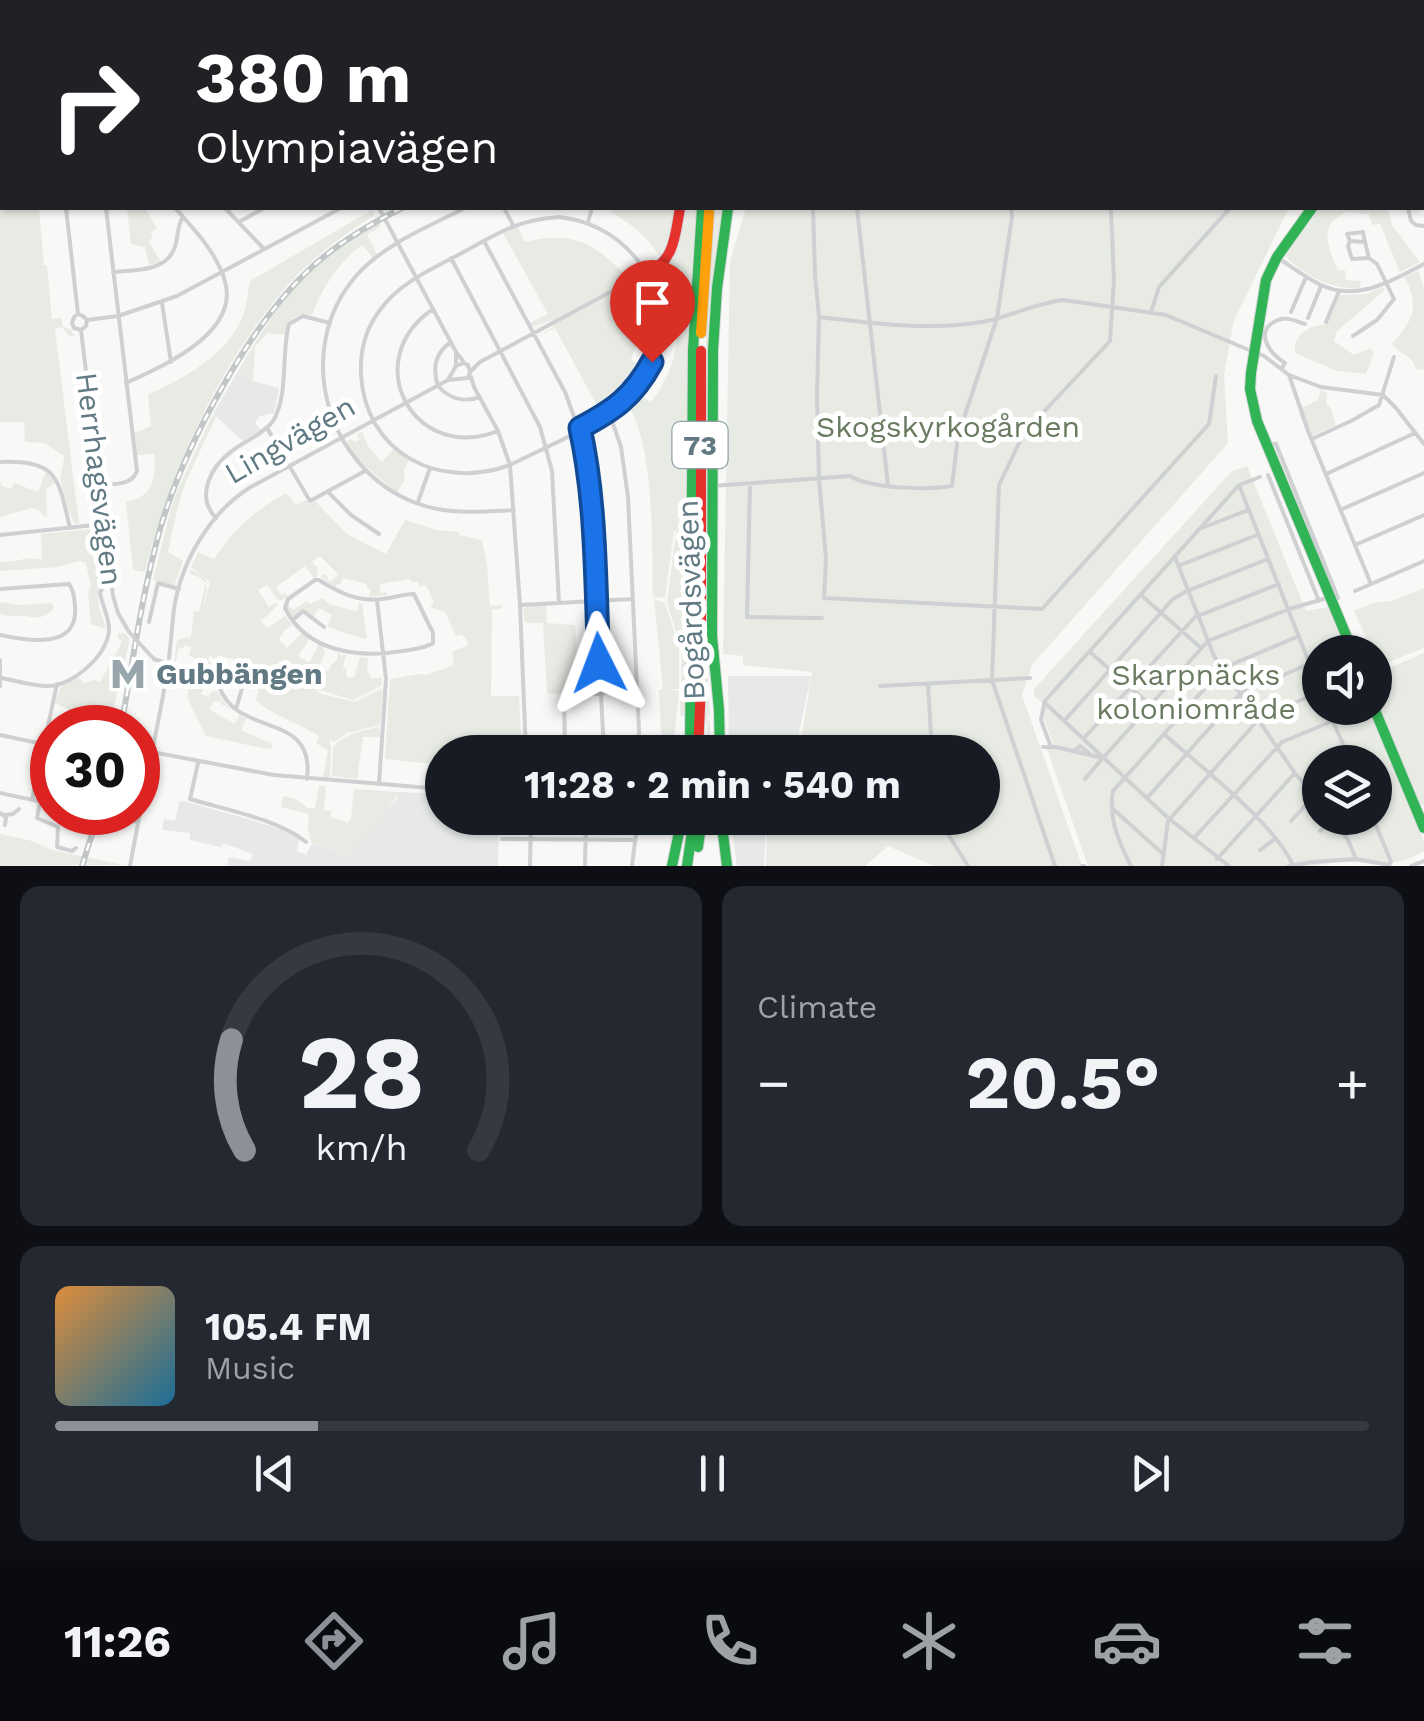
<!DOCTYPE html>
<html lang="en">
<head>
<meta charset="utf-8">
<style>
	:root { --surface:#171b24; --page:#242831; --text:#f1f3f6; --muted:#9ea1a6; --line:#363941; --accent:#8c9099 }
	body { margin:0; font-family:"Work Sans",sans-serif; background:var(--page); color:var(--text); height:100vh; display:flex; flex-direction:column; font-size:38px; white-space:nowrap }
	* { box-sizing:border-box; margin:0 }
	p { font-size:32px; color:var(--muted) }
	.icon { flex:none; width:55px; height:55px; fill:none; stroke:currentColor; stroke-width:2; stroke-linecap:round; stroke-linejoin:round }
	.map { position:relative; height:866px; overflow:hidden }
	.details { display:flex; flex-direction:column; gap:20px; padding:20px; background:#0d0f14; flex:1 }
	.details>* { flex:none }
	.hud { position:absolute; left:0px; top:0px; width:1425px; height:210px; box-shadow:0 2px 8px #0004; background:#202124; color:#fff; overflow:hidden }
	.fabs { position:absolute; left:1302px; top:635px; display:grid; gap:20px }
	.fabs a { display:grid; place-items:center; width:90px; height:90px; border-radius:50%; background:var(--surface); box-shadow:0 2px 8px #0004; font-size:50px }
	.speed { position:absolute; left:30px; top:705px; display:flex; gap:20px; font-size:50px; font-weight:700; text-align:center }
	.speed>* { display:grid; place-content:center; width:130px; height:130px; border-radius:50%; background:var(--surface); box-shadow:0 2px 8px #0004; line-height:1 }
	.speed .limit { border:15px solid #d22; background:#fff; color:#111 }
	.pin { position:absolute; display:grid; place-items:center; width:85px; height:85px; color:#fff; margin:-102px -42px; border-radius:50% 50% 50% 0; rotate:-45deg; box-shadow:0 0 10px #0007 }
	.pin .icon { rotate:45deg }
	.me { position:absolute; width:110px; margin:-55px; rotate:357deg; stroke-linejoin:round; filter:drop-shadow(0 0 8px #0008) }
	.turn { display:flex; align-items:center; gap:35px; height:210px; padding:0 30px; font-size:45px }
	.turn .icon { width:130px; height:130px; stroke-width:2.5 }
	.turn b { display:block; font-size:70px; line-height:85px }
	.big { font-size:75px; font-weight:700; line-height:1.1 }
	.details .widget { flex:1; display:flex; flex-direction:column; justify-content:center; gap:15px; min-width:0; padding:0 35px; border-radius:20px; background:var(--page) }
	.details .dial { align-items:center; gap:0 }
	.dial svg { height:260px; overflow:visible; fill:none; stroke:var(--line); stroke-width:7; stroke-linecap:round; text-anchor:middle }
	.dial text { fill:var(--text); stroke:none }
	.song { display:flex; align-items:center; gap:30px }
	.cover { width:120px; height:120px; border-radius:15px; background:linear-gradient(135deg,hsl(30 70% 55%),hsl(200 70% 35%)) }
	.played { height:10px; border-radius:5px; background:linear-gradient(90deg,var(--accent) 20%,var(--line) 20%) }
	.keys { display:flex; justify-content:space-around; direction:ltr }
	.heat { display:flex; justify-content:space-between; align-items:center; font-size:55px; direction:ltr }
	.details .tiles { flex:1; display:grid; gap:20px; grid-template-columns:1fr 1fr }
	.widget:last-child { grid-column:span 2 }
	.trip { position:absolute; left:425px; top:735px; width:575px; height:100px; border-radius:50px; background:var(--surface); box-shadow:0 2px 8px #0004; font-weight:700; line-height:100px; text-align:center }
	.dock { display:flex; height:160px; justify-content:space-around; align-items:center; background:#090b0e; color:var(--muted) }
	.dock .icon { width:70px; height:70px }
	.dock .current { color:var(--accent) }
	.dock b { font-size:45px; color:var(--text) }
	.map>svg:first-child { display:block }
	.built { fill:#e6e9e8 }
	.green { fill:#e8ebe4; fill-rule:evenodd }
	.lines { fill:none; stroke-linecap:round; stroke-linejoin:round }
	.fast-casing { stroke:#d5d6d7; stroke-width:12 }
	.slow-casing { stroke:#d5d6d7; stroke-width:12 }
	.jam-casing { stroke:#d5d6d7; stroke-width:12 }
	.street { stroke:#ced0d1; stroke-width:4 }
	.fast { stroke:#30b455; stroke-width:10 }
	.slow { stroke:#ff9f0a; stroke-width:10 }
	.jam { stroke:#e5322d; stroke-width:10 }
	.rail-casing { stroke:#c3c6c7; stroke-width:6 }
	.rail { stroke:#fff; stroke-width:2.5; stroke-dasharray:8; stroke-linecap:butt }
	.street-bridge { stroke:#ced0d1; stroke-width:4 }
	.route-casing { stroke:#114b97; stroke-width:25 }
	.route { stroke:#1a73e8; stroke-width:18 }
	.labels { text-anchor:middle; stroke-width:10; stroke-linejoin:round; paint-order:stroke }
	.shield { fill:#fff; stroke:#90a2a9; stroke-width:2.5 }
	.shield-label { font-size:28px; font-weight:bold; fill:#617a84 }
	.park-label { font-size:30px; fill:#6a7b61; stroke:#fff }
	.street-label { font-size:30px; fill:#617a84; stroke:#fff }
	.poi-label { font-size:30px; font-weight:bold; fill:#617a84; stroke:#fff; text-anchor:start }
</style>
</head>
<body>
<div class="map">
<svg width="1424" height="866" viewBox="0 0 1424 866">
	<rect width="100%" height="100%" fill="#f8f8f7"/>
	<!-- built -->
	<path class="built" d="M237 373 253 381 279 388 274 413 260 416 255 423 261 430 243 441 213 414Z
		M728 676H811L796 746 729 747Z
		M399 792 442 794V818H499L498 866H227L229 857 250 861 253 854 223 843 221 847 190 840V833L162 830 164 819 175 821 179 802 184 801 275 827 299 838 297 851 306 855 312 843 348 857 396 800Z
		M731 821 766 822 764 866H737Z"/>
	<!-- green -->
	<path class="green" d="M0 0H18V2H2V208H39L44 265H47L52 319 62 318V326L71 330 75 336H69L62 327 55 329 79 524H75C70 516 59 483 61 473 62 467 64 462 64 456L44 443 25 442 24 422H0Z
		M829 0H1268L1270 2H828Z
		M127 208H145L157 228 151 233 153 236 149 242 161 262 149 265 145 247 131 244Z
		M613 208H676L664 254 659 256C646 235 632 225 611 212Z
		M685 208H697L688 329 686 716H680L682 653 667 602 676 531H674L665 598 653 597C651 540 656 452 627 402L636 392 651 402C680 366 686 315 667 272L652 280 651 277C682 258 679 241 685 208Z
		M714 208H724L714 291 713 670 708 676 710 715 707 719 710 721V752H707L706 707V334Z
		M746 208H1289L1234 320 1224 375 1228 443 1032 665 1022 695 1082 866H934L888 846 865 866H766L767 828 771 818H982V752H799L812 672 743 665V656L723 654 730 261Z
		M1320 208H1388L1392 225 1420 262 1400 272 1380 224 1372 225 1369 214 1345 212C1341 216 1336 218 1332 222 1321 235 1333 258 1338 271L1345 270 1346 280 1361 281 1360 288C1331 290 1304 275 1285 256Z
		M372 210 375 215C340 237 307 261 281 293 216 371 169 474 145 572L133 570 126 502C153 497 157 478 154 454L137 455 134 433 151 426 148 395C184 378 230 354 244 313 247 303 248 291 250 281Z
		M379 222 381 226 367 235 377 254 373 258 362 245C339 262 322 288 312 315 296 312 287 319 285 335L268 333 255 347 253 381 237 373C253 346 269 319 289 295 314 265 347 243 379 222Z
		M517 226 525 242C569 231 593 241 624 274L639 266 643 271 627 278 631 286 647 279 632 288C641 312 640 336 631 360L647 367 628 394 602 415 555 328 538 336 554 326 551 320 533 328 550 318 532 327 530 323 548 314 503 233Z
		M1418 271 1424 288V370L1416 369C1410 351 1399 356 1392 344 1413 320 1421 306 1404 277Z
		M1383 287 1385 290 1337 331 1334 341 1354 355 1370 348 1374 353 1366 374 1337 371 1295 353C1293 336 1309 324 1325 325L1339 295 1367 294Z
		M1321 390 1327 392 1326 403 1331 409 1336 425 1312 436 1301 408 1318 400Z
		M213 414 216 417C206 439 195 460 186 482 177 504 173 529 168 552L183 561 174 586 153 580 170 512 178 489Z
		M362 432 368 446 382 462 394 449 409 460 404 470 405 479 397 493 357 459 346 442 351 439 355 442 359 439 357 434Z
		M1247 466 1306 611 1328 607 1347 652H1320V708H1369L1424 841V851C1416 855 1409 859 1401 861 1373 866 1343 858 1315 866H1088L1047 749H1052L1053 743 1044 719 1042 702 1034 696V689L1232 471ZM1320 762H1375V818H1320Z
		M46 471 55 482 46 490 47 516H44L38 509 31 508 0 517V484L1 480 2 486 12 489 14 483 38 492Z
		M286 493 296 505 306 500 309 504 315 501 347 534 386 554 405 520 437 530 459 532V535L482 540 487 564 490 606 501 605 502 608 492 610 491 696H519L522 752H442V765L385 759 390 679 419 674 427 675 454 665 452 652 468 645 466 638 461 635 456 636 445 612 430 607 434 603 426 585 419 587 418 582H412L410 579 380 584V593L386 592 387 595 369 597 371 590 367 588V584L343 578 340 585 337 584 335 587 321 577 324 574 328 577 327 580 332 581 338 574 320 556 312 562 317 567 318 576 314 578 305 566 276 587 281 595 285 593 288 596 282 600H278L267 585 258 590 269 607 275 603 278 605 261 621 268 628 285 616 292 625 285 630 279 639 287 648 302 633 310 638 298 656 309 663 319 644 324 647 323 650 325 652 319 667 328 671 331 665 337 660 338 653 341 654V659L343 654 346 655 343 667 347 670 346 677 354 678 360 657 368 658 367 668 371 678H382L381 686 353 700 313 688 322 694 355 702 383 688 380 725 347 733 334 742 329 740 331 746 330 777H323L328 751 316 743 319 736C299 723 274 716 256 701L260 682 253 677V671L245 667V663L218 655 216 662 224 667 216 664 210 654 208 661 222 671 218 673 212 670 207 678 204 677 200 687 203 689 201 694 208 697 211 692 217 691 223 701 230 709 221 704 222 702 214 701 209 709 234 724 239 717 238 714 246 719 241 730 272 744V748L267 749 206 736 187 697 194 658 189 656 191 647 183 645 184 648 179 647 172 680 177 640 191 637 194 611 199 612 205 586 203 582 207 587 203 609 210 582 204 577 208 584 199 577 190 574 191 570 202 576 191 567 198 552 214 559C237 525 252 514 286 493Z
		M102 528 108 573C91 595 99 603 106 629L91 624 88 593 91 587 86 563 80 561 58 567 0 571V562C10 562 15 561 24 559 31 557 35 560 42 559L41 534Z
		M1424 588V648L1379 666 1375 652H1373L1354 611 1372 603 1392 601Z
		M323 598 329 604 354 611 358 610 359 603 362 604 367 639 344 633 327 626 332 615 319 608 313 618 303 610 293 617C289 612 284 606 291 601L288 605 293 610 307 601 310 604Z
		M654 599 665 603 679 647V689H672L679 691 673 752H662L659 690 663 689Z
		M0 602 21 605 51 603 54 608C45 619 38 618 25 616 15 615 9 617 0 614Z
		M546 605 547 623 575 625 580 693 547 694 543 623H525L523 610 526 607Z
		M119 633H125L130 640 115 701 112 727H96L97 721 94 715 71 711 55 703 61 686 78 677 84 683 95 680 100 682 122 642 117 637Z
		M1424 653V806L1418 802 1375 695V674Z
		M379 727 380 737H363L357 779 332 776 333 747C346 733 361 731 379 727Z
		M319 785 326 786 324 810 331 811V817L348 823 351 818 354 789 399 792 375 830 348 857 311 842 308 829 309 814 281 807 283 796 296 799 307 808H315Z
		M0 834 32 841 52 850 124 865 0 866Z"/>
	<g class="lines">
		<defs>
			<path id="fast" d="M749 0V2
				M1358 0V2
				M722 2 723 0
				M739 2 740 0
				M1312 208 1277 257 1266 280 1251 373 1250 389 1257 421 1353 652
				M1374 708 1424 828
				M690 752 693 350 702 208
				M720 752 719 710 712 636 713 350 717 288 728 208
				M721 818 727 866
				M698 847 702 818
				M672 866 682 818
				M687 866 694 818"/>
			<path id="slow" d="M701 333 709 212"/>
			<path id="jam" d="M646 273C675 262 675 235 680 208
				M698 752 701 683V351"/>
		</defs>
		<!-- fast casing -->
		<use href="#fast" class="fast-casing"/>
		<!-- slow casing -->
		<use href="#slow" class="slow-casing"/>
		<!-- jam casing -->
		<use href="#jam" class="jam-casing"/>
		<!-- street -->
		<path class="street" d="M43 0V2
			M88 0V2
			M200 0V2
			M1039 0V2
			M1170 0 1172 2
			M1384 0 1390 2
			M354 2V0
			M403 2V0
			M440 2V0
			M620 2 623 0
			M673 2 675 0
			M836 2V0
			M894 2 895 0
			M1278 2 1281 0
			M1422 27 1424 28
			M1422 97 1424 96
			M1422 200 1424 199
			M66 208 78 314
			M225 208 263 248
			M379 208 456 352 463 361
			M465 208C428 227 384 244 356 276 292 350 326 469 416 503 448 515 480 512 514 510
			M504 208 513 225
			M813 208 815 275 819 317 817 396 819 479 826 558 824 598 1042 609 1209 424 1216 376
			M857 208 888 485
			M1408 208 1411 221 1416 225 1424 226
			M559 217C648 227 692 326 630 395 604 424 545 447 510 465 439 491 365 453 361 374 360 351 366 328 380 310 399 283 432 269 460 254 497 234 515 220 559 217Z
			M239 222 264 208
			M588 222 592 208
			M484 241 565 392 584 444 591 499 604 752
			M1350 241 1347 234 1363 232 1365 242
			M451 258 540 427 552 471 559 603
			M1278 258C1292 267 1305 277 1319 284 1356 303 1391 281 1424 264
			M113 272C134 270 165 272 174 249 179 238 176 228 183 217
			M162 303 171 362
			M433 309C358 360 413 464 498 431
			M1151 312 1159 287 1230 208
			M1291 312 1306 277
			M819 317C872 323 928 331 982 322 1010 317 1035 303 1064 300L1166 315 1249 350
			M1308 318 1321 286
			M87 320 86 326 81 330 74 328 72 323 74 317 78 314 83 316 87 320 118 316 177 296 341 208
			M1326 322 1339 291
			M81 330 113 596 118 613 129 632
			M1353 336 1377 320 1394 299 1377 264 1369 258 1365 242 1350 241 1348 246 1352 259 1369 258
			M451 342C435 353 432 368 438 386 450 399 463 403 480 397
			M1253 351 1264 356 1289 375 1321 387 1383 395 1396 408 1424 444
			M1282 368 1285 363C1268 353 1252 328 1281 319 1289 317 1298 322 1305 324
			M470 372 480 362 644 274
			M1289 375 1308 431 1371 584
			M471 377 474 387 498 431 510 465 520 605 526 752
			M448 380 456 366V352
			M126 383C163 366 243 332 224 278 215 251 194 229 175 208
			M609 412 621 447 628 497 640 752
			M267 428 310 501 365 471
			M1312 439 1353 420 1379 405 1394 357
			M1267 444H1276L1338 598
			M0 462C59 460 58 478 70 528
			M1326 474 1415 433
			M1268 475 1319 601
			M750 484 747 617 822 618
			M99 485C112 484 132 486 137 471L106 208
			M1239 485 1320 690
			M712 486 850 476C872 489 927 490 952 486L958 436 997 318 1012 217 1011 208
			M329 493 351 515 379 534
			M418 502 430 468
			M1340 510 1424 473
			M216 518C195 496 211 466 232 451 242 443 255 438 265 429 271 425 276 417 278 410 287 386 282 350 289 324L303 316 330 323
			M1202 528 1248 510
			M0 535 104 524
			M1355 545 1424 515
			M1175 557 1214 656 1295 773 1320 804
			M1178 566 1257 535
			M315 580H319C338 592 357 602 381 599 393 598 403 594 414 594L433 633V643C424 649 414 649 403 651 360 658 307 653 285 608L288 599Z
			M0 589 69 584C74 591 74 597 75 606 79 650 28 641 0 635
			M1355 591 1424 561
			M1141 595 1201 648
			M377 600 386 679 379 784
			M520 605 633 599
			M293 620 303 611 324 627
			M149 622 158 583 179 589
			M141 645 154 659 169 664
			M1090 652 1150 705
			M0 660V686
			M2 678C16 681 33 686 48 686 73 685 106 657 109 631 110 619 102 605 100 593L103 586 111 581
			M928 685 932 752
			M880 686 1030 678
			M1044 704 1041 720 1051 747
			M1327 708 1351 762
			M236 709 243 685 239 676 229 673 221 678 219 686C237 739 316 710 307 779
			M1065 720 1173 599 1187 591 1268 559
			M1164 734C1201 767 1273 822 1293 865
			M0 735 52 746
			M1084 738 1195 617 1279 584
			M1043 747H1056L1103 758 1208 641 1289 609 1327 598
			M1074 751 1080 746 1089 753
			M152 752 274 775 442 789
			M565 752 564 695 637 691
			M198 763 190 799C227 810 277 819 306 842
			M1085 779 1101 760
			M0 793 52 804
			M1147 798 1241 693 1309 664
			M32 800 57 684
			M40 802 37 818 58 827 57 847 72 851 76 848
			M1112 808 1163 854
			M92 812 138 822
			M0 813 6 817 5 825
			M5 815 13 814 19 809
			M938 818 968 866
			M1331 818 1348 840 1356 859
			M1291 821 1314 796
			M1320 831 1331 821
			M1194 838 1282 742 1364 708
			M502 839 635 840
			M1260 850 1275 839
			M1217 859 1295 773
			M130 866C141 806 154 745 165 685 170 660 171 634 174 609 181 562 209 514 249 488L448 380 468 378 470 372 468 365 463 363 456 366
			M530 866 531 818
			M585 866 586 818
			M632 866 638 818
			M1055 866 992 680 999 485 1024 433 1110 341 1114 280 1111 208
			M1082 866H1084
			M1131 866C1119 843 1108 817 1113 791L1223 668 1299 636
			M1162 866 1168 821 1258 720 1263 716 1320 692
			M1229 866 1167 817 1044 702 1239 485 1260 477
			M1289 866 1312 862 1356 859 1389 865 1391 862 1373 818
			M1411 866 1424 861"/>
		<!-- fast -->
		<use href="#fast" class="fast"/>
		<!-- slow -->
		<use href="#slow" class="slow"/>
		<!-- jam -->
		<use href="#jam" class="jam"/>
		<defs>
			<path id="rail" d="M792 2 795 0
				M121 728C133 660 142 592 161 526 185 445 250 323 313 266 340 242 370 224 402 208
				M82 866 99 812"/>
		</defs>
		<!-- rail casing -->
		<use href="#rail" class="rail-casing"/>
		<!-- rail -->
		<use href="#rail" class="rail"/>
		<!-- street-bridge -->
		<path class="street-bridge" d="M129 632 140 644"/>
	</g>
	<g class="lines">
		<defs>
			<path id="route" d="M599 663C595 585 597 505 580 428 614 410 633 397 652 362"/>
		</defs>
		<!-- route casing -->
		<use href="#route" class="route-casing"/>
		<!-- route -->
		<use href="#route" class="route"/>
	</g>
	<!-- icons -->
	<defs>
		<symbol id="metro-bare" viewBox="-9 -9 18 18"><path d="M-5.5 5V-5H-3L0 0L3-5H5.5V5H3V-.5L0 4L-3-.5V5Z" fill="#96a6ac" stroke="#fff" stroke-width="2.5" paint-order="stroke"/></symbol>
	</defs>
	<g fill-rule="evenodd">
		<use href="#metro-bare" x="103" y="649" width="50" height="50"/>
	</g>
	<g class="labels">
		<!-- shield labels -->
		<rect class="shield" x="672.5" y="422" width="55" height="46" rx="8"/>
		<g class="shield-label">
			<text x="700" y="455">73</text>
		</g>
		<!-- park labels -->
		<g class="park-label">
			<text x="948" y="437">Skogskyrkogården</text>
			<text x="1196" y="685">Skarpnäcks<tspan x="1196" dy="34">koloniområde</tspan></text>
		</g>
		<!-- street labels -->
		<g class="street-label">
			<text transform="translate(290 440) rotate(-30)" y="10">Lingvägen</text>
			<text transform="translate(99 479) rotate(83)" y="10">Herrhagsvägen</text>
			<text transform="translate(691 600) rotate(-92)" y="10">Bogårdsvägen</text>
		</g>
		<!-- poi labels -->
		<g class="poi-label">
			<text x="156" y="684">Gubbängen</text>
		</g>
	</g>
</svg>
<div class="fabs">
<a><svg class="icon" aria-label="sound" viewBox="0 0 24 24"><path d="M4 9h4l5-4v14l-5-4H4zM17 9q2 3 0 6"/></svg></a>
<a><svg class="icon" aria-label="layers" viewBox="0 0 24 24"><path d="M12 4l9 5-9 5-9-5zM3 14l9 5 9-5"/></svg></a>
</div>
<div class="speed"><div class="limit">30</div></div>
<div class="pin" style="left:652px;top:362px;background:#d93025"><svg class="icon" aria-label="arrive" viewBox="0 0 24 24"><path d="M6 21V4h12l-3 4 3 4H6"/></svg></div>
<svg class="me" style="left:599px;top:663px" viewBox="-20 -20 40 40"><path d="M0-17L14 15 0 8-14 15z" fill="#1a73e8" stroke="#fff" stroke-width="4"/></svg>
<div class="trip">11:28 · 2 min · 540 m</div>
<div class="hud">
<div class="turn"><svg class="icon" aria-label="right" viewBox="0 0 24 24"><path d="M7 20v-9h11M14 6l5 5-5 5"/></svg><div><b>380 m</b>Olympiavägen</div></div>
</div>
</div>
<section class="details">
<div class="tiles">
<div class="widget dial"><svg viewBox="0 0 100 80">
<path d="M14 69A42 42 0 1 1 86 69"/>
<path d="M14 69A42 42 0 0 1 10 35" stroke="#8c9099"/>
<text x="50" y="56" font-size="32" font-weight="700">28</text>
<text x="50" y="72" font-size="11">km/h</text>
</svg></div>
<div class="widget"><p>Climate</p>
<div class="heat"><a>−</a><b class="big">20.5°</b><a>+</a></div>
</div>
<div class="widget">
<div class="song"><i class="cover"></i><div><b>105.4 FM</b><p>Music</p></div></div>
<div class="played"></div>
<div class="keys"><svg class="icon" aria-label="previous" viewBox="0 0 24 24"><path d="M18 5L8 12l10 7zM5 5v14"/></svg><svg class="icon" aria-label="pause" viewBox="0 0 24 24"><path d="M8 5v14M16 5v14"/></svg><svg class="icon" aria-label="next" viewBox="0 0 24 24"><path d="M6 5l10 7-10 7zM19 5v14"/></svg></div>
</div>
</div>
</section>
<nav class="dock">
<b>11:26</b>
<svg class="icon current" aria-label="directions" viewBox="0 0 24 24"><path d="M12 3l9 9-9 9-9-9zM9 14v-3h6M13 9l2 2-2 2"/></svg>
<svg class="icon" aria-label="music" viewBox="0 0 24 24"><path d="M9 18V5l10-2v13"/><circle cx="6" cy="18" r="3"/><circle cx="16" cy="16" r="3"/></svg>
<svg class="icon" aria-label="phone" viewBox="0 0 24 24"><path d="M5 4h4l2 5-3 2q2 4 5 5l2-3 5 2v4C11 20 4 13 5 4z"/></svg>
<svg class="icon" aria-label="climate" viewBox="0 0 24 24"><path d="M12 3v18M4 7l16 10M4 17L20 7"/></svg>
<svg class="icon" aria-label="car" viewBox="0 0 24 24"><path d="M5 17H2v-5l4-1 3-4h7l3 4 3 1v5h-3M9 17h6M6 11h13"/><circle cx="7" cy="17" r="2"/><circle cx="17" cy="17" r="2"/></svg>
<svg class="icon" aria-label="filters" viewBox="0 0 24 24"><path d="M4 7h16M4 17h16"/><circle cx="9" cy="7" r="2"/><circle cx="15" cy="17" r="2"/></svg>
</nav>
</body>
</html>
